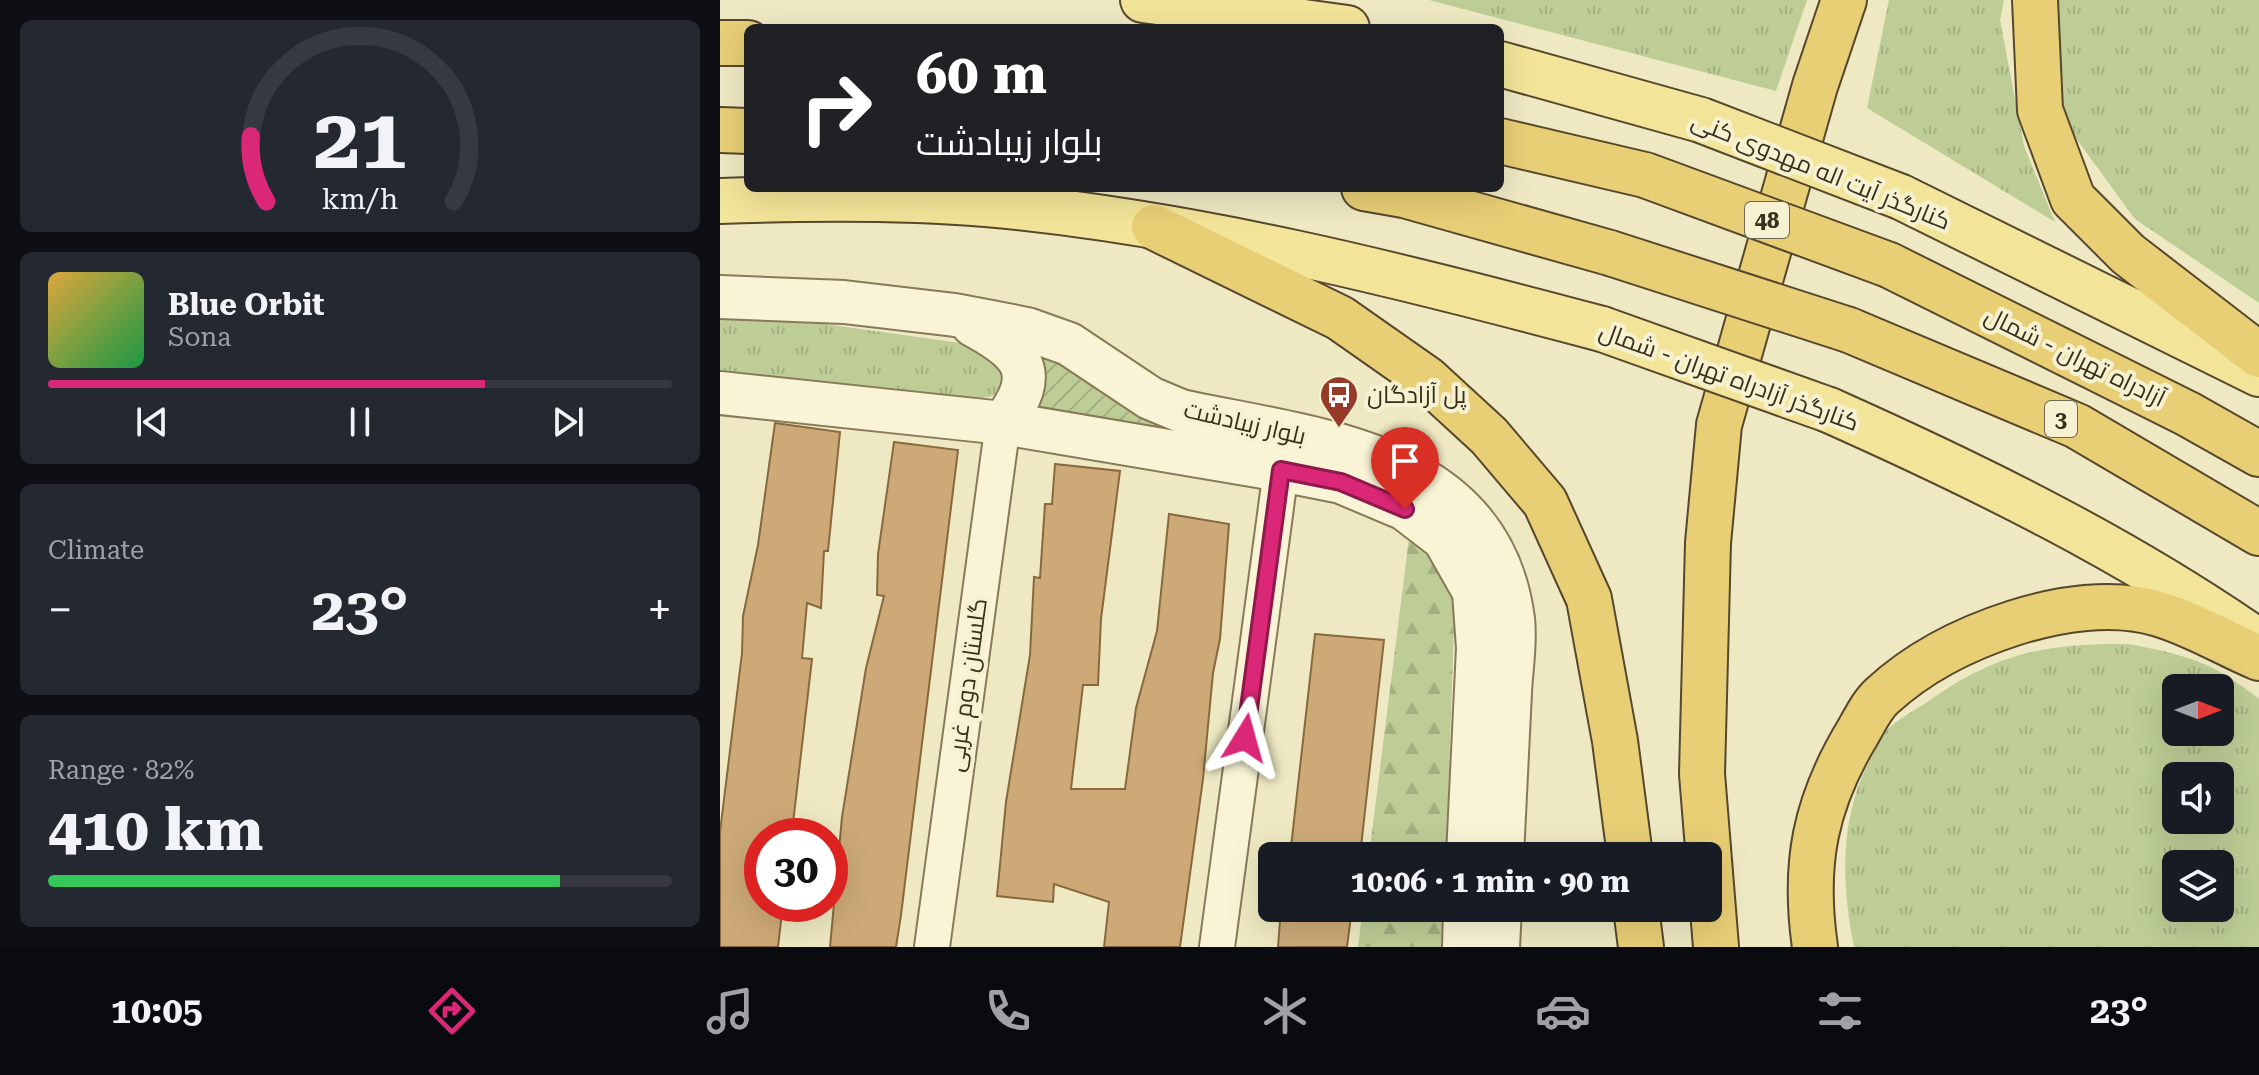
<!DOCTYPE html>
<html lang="en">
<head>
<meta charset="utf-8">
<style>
	:root { --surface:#171b24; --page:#242831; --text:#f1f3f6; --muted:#9ea1a6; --line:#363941; --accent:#db2777 }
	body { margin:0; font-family:"Roboto Serif",Cairo,serif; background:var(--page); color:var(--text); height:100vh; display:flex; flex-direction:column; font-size:30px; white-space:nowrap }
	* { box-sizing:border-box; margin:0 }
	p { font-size:26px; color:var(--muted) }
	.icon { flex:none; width:44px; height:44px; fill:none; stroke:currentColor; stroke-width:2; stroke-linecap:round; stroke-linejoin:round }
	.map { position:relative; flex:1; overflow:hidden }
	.details { display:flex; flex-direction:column; gap:20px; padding:20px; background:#0d0f14; width:720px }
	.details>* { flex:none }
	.hud { position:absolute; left:24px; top:24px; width:760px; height:168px; border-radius:12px; box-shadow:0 8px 32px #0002; background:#202124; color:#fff; overflow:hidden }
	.needle { width:52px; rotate:90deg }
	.controls { position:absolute; left:1442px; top:674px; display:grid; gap:16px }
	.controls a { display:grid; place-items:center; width:72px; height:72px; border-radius:12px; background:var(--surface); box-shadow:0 8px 32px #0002; font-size:40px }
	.speed { position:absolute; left:24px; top:818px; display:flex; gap:16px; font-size:40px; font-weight:700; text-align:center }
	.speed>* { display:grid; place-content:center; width:104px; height:104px; border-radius:50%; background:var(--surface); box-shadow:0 8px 32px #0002; line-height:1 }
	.speed .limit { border:12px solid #d22; background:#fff; color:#111 }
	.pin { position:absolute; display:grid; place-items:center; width:68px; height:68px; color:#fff; margin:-82px -34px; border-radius:50% 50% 50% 0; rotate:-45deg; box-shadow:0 0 8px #0007 }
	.pin .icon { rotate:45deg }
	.me { position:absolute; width:88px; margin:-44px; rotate:8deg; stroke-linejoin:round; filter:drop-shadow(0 0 6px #0008) }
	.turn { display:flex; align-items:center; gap:28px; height:168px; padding:0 40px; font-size:36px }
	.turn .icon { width:104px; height:104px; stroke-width:2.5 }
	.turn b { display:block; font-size:56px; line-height:68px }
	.big { font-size:60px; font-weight:700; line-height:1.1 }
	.details .card { flex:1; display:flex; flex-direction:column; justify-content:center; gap:12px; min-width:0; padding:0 28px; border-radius:12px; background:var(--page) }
	.details .dial { align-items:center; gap:0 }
	.dial svg { height:208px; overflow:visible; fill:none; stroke:var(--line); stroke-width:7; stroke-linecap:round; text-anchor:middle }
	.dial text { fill:var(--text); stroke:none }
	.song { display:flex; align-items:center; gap:24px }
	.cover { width:96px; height:96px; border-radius:12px; background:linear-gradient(135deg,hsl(40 70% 55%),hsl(140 70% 35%)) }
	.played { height:8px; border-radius:4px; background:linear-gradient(90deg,var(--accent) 70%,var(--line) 70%) }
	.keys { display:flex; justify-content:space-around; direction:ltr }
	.heat { display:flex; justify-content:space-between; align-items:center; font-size:44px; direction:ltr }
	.charge { height:12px; border-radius:6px; background:linear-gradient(90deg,#34c759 82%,var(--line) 0) }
	.trip { position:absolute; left:538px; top:842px; width:464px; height:80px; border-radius:12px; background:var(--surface); box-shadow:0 8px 32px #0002; font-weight:700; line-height:80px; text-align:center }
	.dock { display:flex; height:128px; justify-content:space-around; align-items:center; background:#090b0e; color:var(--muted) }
	.dock .icon { width:56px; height:56px }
	.dock .current { color:var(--accent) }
	.dock b { font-size:36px; color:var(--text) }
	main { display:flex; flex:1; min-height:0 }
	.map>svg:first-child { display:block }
	.grass { fill:url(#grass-tufts); fill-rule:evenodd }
	.forest { fill:url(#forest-firs) }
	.garden { fill:url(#garden-furrows) }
	.building { fill:#cda977; stroke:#88683e; stroke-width:2 }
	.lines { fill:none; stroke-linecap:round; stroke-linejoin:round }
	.minor-casing { stroke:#887a59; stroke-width:38 }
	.tertiary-casing { stroke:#887a59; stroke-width:46 }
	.primary-casing { stroke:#56472d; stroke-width:48 }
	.trunk-casing { stroke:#56472d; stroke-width:48 }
	.minor { stroke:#f9f4d5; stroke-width:34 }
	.tertiary { stroke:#f9f4d5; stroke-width:42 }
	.primary { stroke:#f2e599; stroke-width:44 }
	.trunk { stroke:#e8ce75; stroke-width:44 }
	.primary-bridge-casing { stroke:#56472d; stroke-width:48; stroke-linecap:butt }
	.trunk-bridge-casing { stroke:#56472d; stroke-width:48; stroke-linecap:butt }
	.primary-bridge { stroke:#f2e599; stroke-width:44 }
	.trunk-bridge { stroke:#e8ce75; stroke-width:44 }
	.route-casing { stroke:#8e194d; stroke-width:20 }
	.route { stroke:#db2777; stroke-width:14 }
	.labels { text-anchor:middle; stroke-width:8; stroke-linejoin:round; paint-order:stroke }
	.shield { fill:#f6f1d1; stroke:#716953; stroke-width:2 }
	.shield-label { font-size:22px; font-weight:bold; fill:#382f1d }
	.street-label { font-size:24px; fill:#382f1d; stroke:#f6f1d1 }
	.poi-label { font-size:24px; fill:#382f1d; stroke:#f6f1d1; text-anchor:start }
</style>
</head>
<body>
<main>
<section class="details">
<div class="card dial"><svg viewBox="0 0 100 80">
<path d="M14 69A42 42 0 1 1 86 69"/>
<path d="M14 69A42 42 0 0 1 8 44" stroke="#db2777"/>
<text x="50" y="56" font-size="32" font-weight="700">21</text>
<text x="50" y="72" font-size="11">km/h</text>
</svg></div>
<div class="card">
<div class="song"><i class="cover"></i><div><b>Blue Orbit</b><p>Sona</p></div></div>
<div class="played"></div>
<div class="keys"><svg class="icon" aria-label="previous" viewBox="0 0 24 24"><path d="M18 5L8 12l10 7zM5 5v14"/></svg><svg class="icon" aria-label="pause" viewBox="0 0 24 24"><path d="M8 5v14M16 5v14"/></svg><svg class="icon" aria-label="next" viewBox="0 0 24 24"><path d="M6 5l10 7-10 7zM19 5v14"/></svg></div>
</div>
<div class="card"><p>Climate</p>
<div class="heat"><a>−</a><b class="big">23°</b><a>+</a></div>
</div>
<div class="card"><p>Range · 82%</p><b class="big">410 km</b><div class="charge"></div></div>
</section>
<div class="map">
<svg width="1539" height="947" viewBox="0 0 1539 947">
	<defs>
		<pattern id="grass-tufts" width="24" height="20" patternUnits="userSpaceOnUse" patternTransform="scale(2)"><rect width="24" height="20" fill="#bdcd95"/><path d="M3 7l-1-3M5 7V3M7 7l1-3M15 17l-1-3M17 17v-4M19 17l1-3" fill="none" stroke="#a3b080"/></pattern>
		<pattern id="forest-firs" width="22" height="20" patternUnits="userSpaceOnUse" patternTransform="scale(2)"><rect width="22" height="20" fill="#bdcd95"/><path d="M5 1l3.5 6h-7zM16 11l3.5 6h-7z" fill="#a3b080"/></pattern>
		<pattern id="garden-furrows" width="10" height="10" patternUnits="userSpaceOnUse" patternTransform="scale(2)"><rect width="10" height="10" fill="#bdcd95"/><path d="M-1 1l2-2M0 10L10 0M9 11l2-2" fill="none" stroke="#a3b080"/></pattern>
	</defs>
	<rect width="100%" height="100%" fill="#eee9c2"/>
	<!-- grass -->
	<path class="grass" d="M709 0H1087L1056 91Z
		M1169 0H1284L1280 20 1304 146 1335 222 1147 108Z
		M1325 0H1539V303L1415 219 1355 137 1333 82Z
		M19 312 262 346 288 369 281 390 273 396 255 399 171 388 0 374V314Z
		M1409 644C1469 656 1491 661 1539 699V947H1134C1121 882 1119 816 1152 756 1156 748 1161 736 1167 730 1180 717 1198 709 1213 698 1279 652 1330 643 1409 644ZM1500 688V732H1456V688ZM1500 776V820H1456V776ZM1500 864V908H1456V864Z"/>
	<!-- forest -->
	<path class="forest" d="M689 538 706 549 735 599 726 856H649Z
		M643 908H724L722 947H638Z"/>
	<!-- garden -->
	<path class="garden" d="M312 348 486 442 299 417Z"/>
	<!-- building -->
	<path class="building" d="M55 423 120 432 108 551H104L101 608 87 603 82 658 92 659 72 832 57 829V836H42V904H63L58 947H0V832L22 653 23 616 38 545Z
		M174 442 238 450 181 915 176 947H110L122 817 146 668 164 596 157 595 158 554Z
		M335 464 400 471 381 619 378 685H363L351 789H405L416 708 437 631 449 514 509 524 500 639 493 673 483 779 460 947H384L389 902 334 884 333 902 277 896 286 802 310 655 314 577 320 578 325 504H332Z
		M595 634 664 640 640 856H570Z
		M561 908H632L627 947H558Z"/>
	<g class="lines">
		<defs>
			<path id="minor" d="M212 947 283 423
				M497 947 561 470"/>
			<path id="tertiary" d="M0 297 124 302 235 315 307 329 349 344 430 398 461 411C594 440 771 450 793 619 796 642 791 669 790 692 787 747 785 801 782 856
				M253 325C303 352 322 372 283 423
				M0 393 283 423 561 470 621 482 685 509 724 539 754 592 758 648 748 856
				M744 947 745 908
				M778 947 780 908"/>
			<path id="primary" d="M423 0 627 28
				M780 64 981 120
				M1181 197 1539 374
				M0 201C85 198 181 197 266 204 475 223 680 275 882 329
				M1109 410C1257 476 1406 549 1539 642"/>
			<path id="trunk" d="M1315 0 1320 110 1353 199 1408 254 1539 355
				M0 43H28
				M0 130 28 131
				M780 141 925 175
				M644 188 684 195 890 253
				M434 227 620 318 707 379 769 436 825 502 869 599 895 741 910 856
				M1169 265 1468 414 1539 454
				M1129 330 1357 426 1539 533
				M916 908 921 947
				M996 947 982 774 988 543 999 425 1095 86 1124 0
				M1095 947C1083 864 1095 803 1138 732 1145 720 1152 705 1162 696 1199 662 1247 638 1294 623 1338 609 1393 600 1439 614 1473 624 1506 644 1539 658"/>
		</defs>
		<!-- minor casing -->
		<use href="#minor" class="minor-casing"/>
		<!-- tertiary casing -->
		<use href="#tertiary" class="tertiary-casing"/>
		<!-- primary casing -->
		<use href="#primary" class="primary-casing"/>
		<!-- trunk casing -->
		<use href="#trunk" class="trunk-casing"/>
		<!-- minor -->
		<use href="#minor" class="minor"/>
		<!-- tertiary -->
		<use href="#tertiary" class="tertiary"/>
		<!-- primary -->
		<use href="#primary" class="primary"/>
		<!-- trunk -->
		<use href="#trunk" class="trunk"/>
		<defs>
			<path id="primary-bridge" d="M981 120 1181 197
				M882 329 1109 410"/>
			<path id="trunk-bridge" d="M925 175 1169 265
				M890 253 1129 330"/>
		</defs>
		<!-- primary-bridge casing -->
		<use href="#primary-bridge" class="primary-bridge-casing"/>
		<!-- trunk-bridge casing -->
		<use href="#trunk-bridge" class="trunk-bridge-casing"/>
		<!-- primary-bridge -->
		<use href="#primary-bridge" class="primary-bridge"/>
		<!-- trunk-bridge -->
		<use href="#trunk-bridge" class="trunk-bridge"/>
	</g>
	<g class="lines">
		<defs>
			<path id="route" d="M525 738 561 470 621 482 685 509"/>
		</defs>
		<!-- route casing -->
		<use href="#route" class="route-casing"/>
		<!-- route -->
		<use href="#route" class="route"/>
	</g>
	<!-- icons -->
	<defs>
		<symbol id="bus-pin" viewBox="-11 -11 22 30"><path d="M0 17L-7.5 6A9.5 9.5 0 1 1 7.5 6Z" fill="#983a28" stroke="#f6f1d1"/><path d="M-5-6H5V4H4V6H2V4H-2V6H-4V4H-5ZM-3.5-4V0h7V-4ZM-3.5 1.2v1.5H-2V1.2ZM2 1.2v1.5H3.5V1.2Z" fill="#fff"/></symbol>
	</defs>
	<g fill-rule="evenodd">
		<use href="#bus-pin" x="597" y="373" width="44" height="60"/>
	</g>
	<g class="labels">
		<!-- shield labels -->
		<g class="shield">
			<rect x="1025" y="202" width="44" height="36" rx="6"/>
			<rect x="1325" y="401" width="32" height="36" rx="6"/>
		</g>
		<g class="shield-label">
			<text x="1047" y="228">48</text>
			<text x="1341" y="427">3</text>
		</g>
		<!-- street labels -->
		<g class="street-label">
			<text transform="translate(1101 171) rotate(22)" y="8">کنارگذر آیت اله مهدوی کنی</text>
			<text transform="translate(1355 357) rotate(26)" y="8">آزادراه تهران - شمال</text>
			<text transform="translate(1009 377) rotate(20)" y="8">کنارگذر آزادراه تهران - شمال</text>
			<text transform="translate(525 423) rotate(13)" y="8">بلوار زیبادشت</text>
			<text transform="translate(247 685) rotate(-82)" y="8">گلستان دوم غربی</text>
		</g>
		<!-- poi labels -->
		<g class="poi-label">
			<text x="647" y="403">پل آزادگان</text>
		</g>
	</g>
</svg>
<div class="controls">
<a><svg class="needle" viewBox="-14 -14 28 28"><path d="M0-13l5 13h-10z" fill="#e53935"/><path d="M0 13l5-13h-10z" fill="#9ea1a6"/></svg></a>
<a><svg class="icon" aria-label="sound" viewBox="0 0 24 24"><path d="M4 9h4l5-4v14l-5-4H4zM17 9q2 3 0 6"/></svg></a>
<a><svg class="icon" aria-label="layers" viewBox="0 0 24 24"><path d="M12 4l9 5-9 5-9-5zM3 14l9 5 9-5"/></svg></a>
</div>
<div class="speed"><div class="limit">30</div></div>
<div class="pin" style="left:685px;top:509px;background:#d93025"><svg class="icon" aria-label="arrive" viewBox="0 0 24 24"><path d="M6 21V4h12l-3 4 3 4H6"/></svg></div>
<svg class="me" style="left:525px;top:738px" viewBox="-20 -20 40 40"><path d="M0-17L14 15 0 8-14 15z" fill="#db2777" stroke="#fff" stroke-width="4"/></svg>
<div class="trip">10:06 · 1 min · 90 m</div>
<div class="hud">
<div class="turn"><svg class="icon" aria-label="right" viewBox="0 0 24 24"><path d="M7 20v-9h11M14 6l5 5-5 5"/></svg><div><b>60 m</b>بلوار زیبادشت</div></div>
</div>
</div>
</main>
<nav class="dock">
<b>10:05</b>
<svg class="icon current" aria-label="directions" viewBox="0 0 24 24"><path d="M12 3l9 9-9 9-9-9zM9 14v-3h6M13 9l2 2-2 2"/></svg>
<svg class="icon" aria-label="music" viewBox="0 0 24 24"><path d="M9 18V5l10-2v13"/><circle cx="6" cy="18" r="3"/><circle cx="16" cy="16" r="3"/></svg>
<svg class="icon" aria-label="phone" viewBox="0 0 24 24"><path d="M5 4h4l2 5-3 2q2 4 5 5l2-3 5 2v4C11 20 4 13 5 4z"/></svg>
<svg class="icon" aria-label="climate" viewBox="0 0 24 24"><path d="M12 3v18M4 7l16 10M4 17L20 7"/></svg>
<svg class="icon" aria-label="car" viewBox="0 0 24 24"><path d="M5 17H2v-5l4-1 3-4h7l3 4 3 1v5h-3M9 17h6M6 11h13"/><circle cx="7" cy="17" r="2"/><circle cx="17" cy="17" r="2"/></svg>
<svg class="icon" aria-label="filters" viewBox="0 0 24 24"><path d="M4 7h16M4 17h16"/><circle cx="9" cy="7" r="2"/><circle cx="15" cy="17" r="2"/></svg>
<b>23°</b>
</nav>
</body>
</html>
